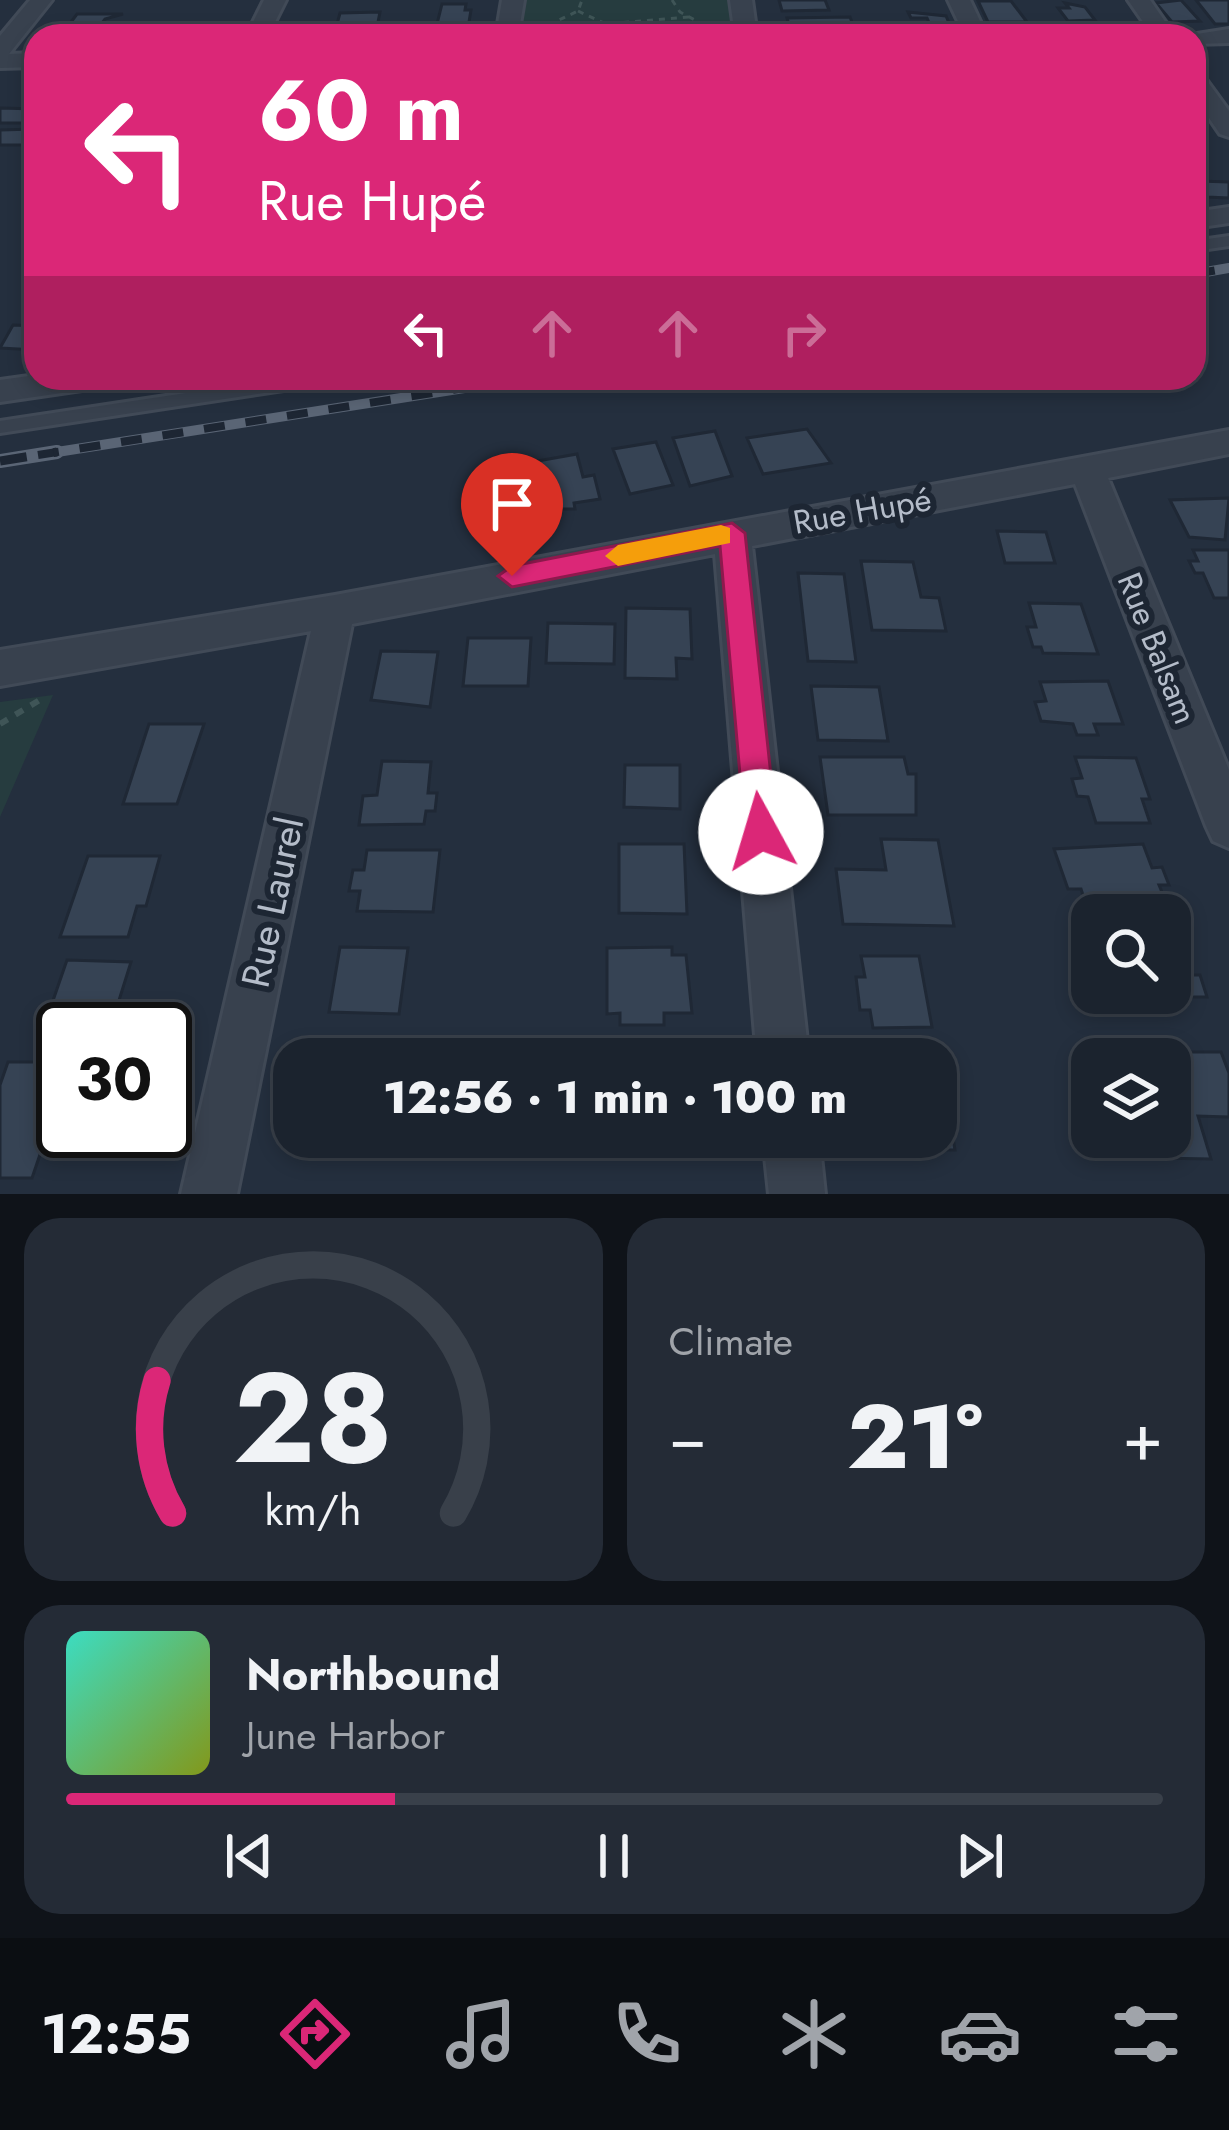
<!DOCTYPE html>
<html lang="en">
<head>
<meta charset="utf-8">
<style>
	:root { --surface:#1b232e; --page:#242b36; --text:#f1f3f6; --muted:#a0a4aa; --line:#39404a; --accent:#db2777 }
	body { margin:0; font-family:Jost,sans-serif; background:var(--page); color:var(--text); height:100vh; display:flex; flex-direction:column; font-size:45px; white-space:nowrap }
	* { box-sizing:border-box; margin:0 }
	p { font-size:39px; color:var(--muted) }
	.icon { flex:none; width:66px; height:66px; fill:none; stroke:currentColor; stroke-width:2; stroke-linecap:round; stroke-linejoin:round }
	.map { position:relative; height:1194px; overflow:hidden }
	.panel { display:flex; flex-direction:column; gap:24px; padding:24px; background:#0f1319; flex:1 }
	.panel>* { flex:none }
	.hud { position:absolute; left:24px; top:24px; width:1182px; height:366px; border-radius:36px; box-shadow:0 6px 18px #0003,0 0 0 3px var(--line); background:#db2777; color:#fff; overflow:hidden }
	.tools { position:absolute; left:1071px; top:894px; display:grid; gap:24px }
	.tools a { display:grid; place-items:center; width:120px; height:120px; border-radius:24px; background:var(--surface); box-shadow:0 6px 18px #0003,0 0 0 3px var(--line); font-size:60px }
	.speed { position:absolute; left:36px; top:1002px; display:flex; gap:24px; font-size:60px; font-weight:700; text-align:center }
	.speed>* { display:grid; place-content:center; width:156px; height:156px; border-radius:50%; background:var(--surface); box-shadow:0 6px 18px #0003,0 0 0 3px var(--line); line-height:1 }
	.speed .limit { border:6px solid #111; border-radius:18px; background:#fff; color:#111 }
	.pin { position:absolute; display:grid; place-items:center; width:102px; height:102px; color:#fff; margin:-123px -51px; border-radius:50% 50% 50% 0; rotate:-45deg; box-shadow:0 0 12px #0007 }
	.pin .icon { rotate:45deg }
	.me { position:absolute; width:132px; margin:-66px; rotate:354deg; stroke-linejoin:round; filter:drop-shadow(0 0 9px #0008) }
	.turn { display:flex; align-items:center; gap:42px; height:252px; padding:0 36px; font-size:54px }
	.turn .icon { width:156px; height:156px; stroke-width:2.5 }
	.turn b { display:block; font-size:84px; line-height:102px }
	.lanes { display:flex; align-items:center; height:114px; padding:0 36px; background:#0003; justify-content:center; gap:60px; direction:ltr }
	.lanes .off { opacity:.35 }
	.big { font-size:90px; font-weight:800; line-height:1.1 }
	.panel .card { flex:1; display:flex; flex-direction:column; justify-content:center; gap:18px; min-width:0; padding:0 42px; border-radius:36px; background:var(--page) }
	.panel .dial { align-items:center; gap:0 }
	.dial svg { height:312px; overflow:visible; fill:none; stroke:var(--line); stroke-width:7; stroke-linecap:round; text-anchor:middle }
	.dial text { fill:var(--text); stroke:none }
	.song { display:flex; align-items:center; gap:36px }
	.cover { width:144px; height:144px; border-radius:18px; background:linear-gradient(135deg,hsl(170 70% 55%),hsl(70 70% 35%)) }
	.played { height:12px; border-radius:6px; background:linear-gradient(90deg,var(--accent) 30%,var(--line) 30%) }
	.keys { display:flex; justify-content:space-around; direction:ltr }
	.heat { display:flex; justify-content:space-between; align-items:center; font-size:66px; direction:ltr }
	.panel .tiles { flex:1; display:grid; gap:24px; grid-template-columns:1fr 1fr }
	.card:last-child { grid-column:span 2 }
	.trip { position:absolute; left:273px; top:1038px; width:684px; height:120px; border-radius:36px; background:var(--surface); box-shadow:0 6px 18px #0003,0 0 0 3px var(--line); font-weight:800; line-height:120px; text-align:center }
	.tab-bar { display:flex; height:192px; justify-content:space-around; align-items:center; background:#0b0e12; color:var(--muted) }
	.tab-bar .icon { width:84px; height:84px }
	.tab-bar .selected { color:var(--accent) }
	.tab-bar b { font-size:54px; color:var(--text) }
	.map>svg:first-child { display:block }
	.green { fill:#263c3f }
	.building { fill:#364354; stroke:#1f2835; stroke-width:3 }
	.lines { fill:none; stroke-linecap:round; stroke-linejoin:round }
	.lane-casing { stroke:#414a57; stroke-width:6 }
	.street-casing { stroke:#414a57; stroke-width:6 }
	.path-far1 { stroke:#3f5557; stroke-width:3; stroke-dasharray:6 6; stroke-linecap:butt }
	.path { stroke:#3f5557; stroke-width:6; stroke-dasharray:9 9; stroke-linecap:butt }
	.lane { fill:#38414e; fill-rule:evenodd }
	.street { fill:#38414e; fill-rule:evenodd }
	.rail-far1-casing { stroke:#5a6575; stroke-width:10 }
	.rail-casing { stroke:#5a6575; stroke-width:14 }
	.rail-far1 { stroke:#1d2633; stroke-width:8; stroke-dasharray:21; stroke-linecap:butt }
	.rail { stroke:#1d2633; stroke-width:9; stroke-dasharray:27; stroke-linecap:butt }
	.route { fill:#db2777; stroke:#8e194d; stroke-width:3 }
	.slow { fill:#f59e0b }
	.labels { text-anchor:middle; stroke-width:12; stroke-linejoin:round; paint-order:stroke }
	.street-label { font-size:33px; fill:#b4bcc9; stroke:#1d2633 }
	.near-street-label { font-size:39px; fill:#b4bcc9; stroke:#1d2633 }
</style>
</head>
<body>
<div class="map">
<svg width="1229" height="1194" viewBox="0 0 1229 1194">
	<rect width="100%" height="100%" fill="#242f3e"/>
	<!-- green -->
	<path class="green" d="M513 0H741L746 36H507Z
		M53 695 0 817V702Z"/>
	<!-- building -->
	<path class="building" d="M779 0H825L829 10 782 11Z
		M1181 0 1200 21 1172 22 1156 3Z
		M1196 0H1229V24H1215Z
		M978 1H1011L1027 22H988Z
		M1065 3 1085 7 1095 20 1068 21 1058 8H1069Z
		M442 4H466L465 10H471L468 28H436Z
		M380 12 377 27 336 28 340 13Z
		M908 12 946 16 952 30 931 27 927 18H911Z
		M77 14H123L105 19 94 34H62Z
		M850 17 855 30 791 32 787 18Z
		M0 109V108L36 109 24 123H0Z
		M34 129 24 145H0V130Z
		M1198 181 1229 182V198L1207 197Z
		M13 325 36 326V350L0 348Z
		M807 429 831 463 763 474 747 438Z
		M715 431 732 476 690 486 673 438Z
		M656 442 673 485 630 494 613 449Z
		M577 454 583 477 594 475 600 499 574 503 575 509H542L532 462Z
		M517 465 527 511 482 519 474 472Z
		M1229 498 1225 540 1189 537 1170 500Z
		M997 531 1046 532 1055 563H1005Z
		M1193 550H1229V598H1214L1203 573H1195L1189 561H1198Z
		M861 561 913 562 921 597 939 598 946 631 872 630Z
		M798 573 844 574 856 662 808 661Z
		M1029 603 1081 604 1098 654 1043 653 1041 647H1033L1027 627H1036Z
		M626 608 690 609 692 659 676 658 677 679 625 678Z
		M548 623 615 624 614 664 546 663Z
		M468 638H531L528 686H463Z
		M381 651 438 652 430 707 371 700Z
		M1108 681 1123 724H1094L1098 735H1077L1073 724 1041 721 1035 702 1046 701 1040 682Z
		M811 686 879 687 888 741 818 740Z
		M149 724H204L177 804H123Z
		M820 757H904L908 774H916V815H828Z
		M1075 757 1136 758 1150 799H1142L1150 823H1096L1088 797 1077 796 1072 779 1082 778Z
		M382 761 431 762 428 793H437L435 811H426L424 824 359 825 363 796 377 795Z
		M625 765H680V809L624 807Z
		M881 839 938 840 954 926 843 924 836 869 886 870Z
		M619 844H684L687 914 619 913Z
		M1143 844 1152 868 1162 867 1169 885H1159L1164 897 1140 899 1143 907H1087L1081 889H1068L1054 849Z
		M367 850H440L433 912 357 911 360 891H349L353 870H364Z
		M88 856H160L146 906H137L128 937H60Z
		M1170 943H1176L1188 975H1200L1207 997H1154L1159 1011 1134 1012 1129 993H1170Z
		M340 947 408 948 399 1014 329 1012Z
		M672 947V955H686L692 1013H664V1025H620V1013L607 1014V948Z
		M861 956H919L932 1027 873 1028 870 1010H860L856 977H865Z
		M67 960 131 962 110 1029H63V1045L38 1044Z
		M862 1051H931L932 1059H863Z
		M1125 1052H1221L1229 1073V1117L1198 1116 1211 1159 1156 1158 1150 1137H1170V1059H1127Z
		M616 1053 698 1054V1059H616Z
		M8 1062H63V1131H85L47 1134 32 1178H0V1085Z
		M936 1079 940 1102H947L955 1150 874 1149 872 1137H936Z
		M615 1137H688L689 1150 615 1148Z"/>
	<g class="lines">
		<defs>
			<path id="lane" d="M1229 236V246L1194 251V241Z
				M285 378H333L324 384 0 433V421Z"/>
			<path id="street" d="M30 0H52L9 54 36 53V67L0 68V36Z
				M264 0H286L268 36H246Z
				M502 0H524L518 36H496Z
				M730 0H752L757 36H735Z
				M948 0H970L987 36H965Z
				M1128 0H1150L1175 36H1153Z
				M1229 29V43L1194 44V36H1184Z
				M1194 72 1202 74 1229 111V137L1220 134 1194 96Z
				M1229 207V223L1194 228V212Z
				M36 375V378H105L89 389 0 402V380Z
				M1229 430V454L1108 478 1229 770V848L1213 841 1206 826 1075 484 752 546 809 1059H757L715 554 352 624 237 1194H181L311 631 0 686V650L335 595Z
				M763 1137H819L825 1194H769Z"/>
		</defs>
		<!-- lane casing -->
		<use href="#lane" class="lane-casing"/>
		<!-- street casing -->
		<use href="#street" class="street-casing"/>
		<!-- path-far1 -->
		<path class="path-far1" d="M672 0 680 12 717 32
			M578 11 606 24 689 17
			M538 30 578 11 582 0"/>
		<!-- path -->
		<path class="path" d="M0 724 43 698"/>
		<!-- lane -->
		<use href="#lane" class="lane"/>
		<!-- street -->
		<use href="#street" class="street"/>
		<defs>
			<path id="rail-far1" d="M1194 274 1229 268
				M38 455 528 378"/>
			<path id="rail" d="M0 461 57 452"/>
		</defs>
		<!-- rail-far1 casing -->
		<use href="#rail-far1" class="rail-far1-casing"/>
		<!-- rail casing -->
		<use href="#rail" class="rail-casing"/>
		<!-- rail-far1 -->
		<use href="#rail-far1" class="rail-far1"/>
		<!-- rail -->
		<use href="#rail" class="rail"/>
	</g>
	<!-- route -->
	<path class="route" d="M732 523 745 533 777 832 773 843 761 848 750 843 745 832 720 546 512 587 498 576 512 566Z"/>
	<!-- slow -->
	<path class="slow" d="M721 525 730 528V543L618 566 605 556 618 545Z"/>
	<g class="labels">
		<!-- street labels -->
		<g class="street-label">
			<text transform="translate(862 510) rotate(-10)" y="12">Rue Hupé</text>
			<text transform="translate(1158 648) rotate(68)" y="12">Rue Balsam</text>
		</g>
		<!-- near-street labels -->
		<g class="near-street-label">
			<text transform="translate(272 902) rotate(-78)" y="14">Rue Laurel</text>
		</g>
	</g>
</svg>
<div class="tools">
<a><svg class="icon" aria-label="search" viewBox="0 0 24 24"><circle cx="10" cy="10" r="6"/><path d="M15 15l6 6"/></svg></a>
<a><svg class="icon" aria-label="layers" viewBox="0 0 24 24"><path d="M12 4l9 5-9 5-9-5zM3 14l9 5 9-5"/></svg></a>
</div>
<div class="speed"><div class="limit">30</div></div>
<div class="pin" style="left:512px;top:576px;background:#d93025"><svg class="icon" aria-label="arrive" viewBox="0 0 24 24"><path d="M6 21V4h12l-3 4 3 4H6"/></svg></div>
<svg class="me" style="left:761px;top:832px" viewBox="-20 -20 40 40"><circle r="19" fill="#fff"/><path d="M0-13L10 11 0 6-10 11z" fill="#db2777"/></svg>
<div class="trip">12:56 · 1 min · 100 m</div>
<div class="hud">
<div class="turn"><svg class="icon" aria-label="left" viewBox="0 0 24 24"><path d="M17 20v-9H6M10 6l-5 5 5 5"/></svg><div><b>60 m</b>Rue Hupé</div></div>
<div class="lanes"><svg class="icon" aria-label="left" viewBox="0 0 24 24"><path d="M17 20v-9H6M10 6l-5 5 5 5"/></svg><svg class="icon off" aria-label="ahead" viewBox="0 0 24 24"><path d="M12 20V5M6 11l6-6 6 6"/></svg><svg class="icon off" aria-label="ahead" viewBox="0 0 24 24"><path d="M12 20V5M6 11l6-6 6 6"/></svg><svg class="icon off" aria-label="right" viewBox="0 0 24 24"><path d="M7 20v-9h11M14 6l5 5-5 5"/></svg></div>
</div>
</div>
<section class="panel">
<div class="tiles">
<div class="card dial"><svg viewBox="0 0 100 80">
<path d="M14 69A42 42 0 1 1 86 69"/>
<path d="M14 69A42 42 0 0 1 10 35" stroke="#db2777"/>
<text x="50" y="56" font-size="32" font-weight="700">28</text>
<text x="50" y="72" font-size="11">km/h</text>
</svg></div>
<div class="card"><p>Climate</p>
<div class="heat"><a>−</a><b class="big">21°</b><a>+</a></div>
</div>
<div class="card">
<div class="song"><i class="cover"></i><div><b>Northbound</b><p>June Harbor</p></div></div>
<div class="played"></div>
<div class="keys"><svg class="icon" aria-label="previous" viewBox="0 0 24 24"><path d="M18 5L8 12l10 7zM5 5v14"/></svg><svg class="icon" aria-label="pause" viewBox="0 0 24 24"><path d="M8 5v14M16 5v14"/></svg><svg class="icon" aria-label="next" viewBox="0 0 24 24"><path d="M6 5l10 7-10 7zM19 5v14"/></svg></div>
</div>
</div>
</section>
<nav class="tab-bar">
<b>12:55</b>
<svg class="icon selected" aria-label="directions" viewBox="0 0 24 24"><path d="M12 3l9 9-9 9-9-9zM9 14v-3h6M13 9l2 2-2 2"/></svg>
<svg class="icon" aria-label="music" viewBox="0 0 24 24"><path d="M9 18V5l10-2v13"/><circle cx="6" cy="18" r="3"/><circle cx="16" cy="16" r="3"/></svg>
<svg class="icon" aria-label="phone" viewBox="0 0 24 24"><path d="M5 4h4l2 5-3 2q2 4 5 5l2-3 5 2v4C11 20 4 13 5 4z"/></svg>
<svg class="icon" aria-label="climate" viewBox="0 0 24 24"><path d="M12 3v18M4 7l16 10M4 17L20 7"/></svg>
<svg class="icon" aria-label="car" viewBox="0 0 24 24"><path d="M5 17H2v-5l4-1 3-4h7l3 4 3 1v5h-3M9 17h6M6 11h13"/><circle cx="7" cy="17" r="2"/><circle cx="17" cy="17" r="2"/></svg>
<svg class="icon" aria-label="filters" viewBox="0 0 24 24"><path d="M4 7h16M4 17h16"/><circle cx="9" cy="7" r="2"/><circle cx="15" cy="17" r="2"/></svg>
</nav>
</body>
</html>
